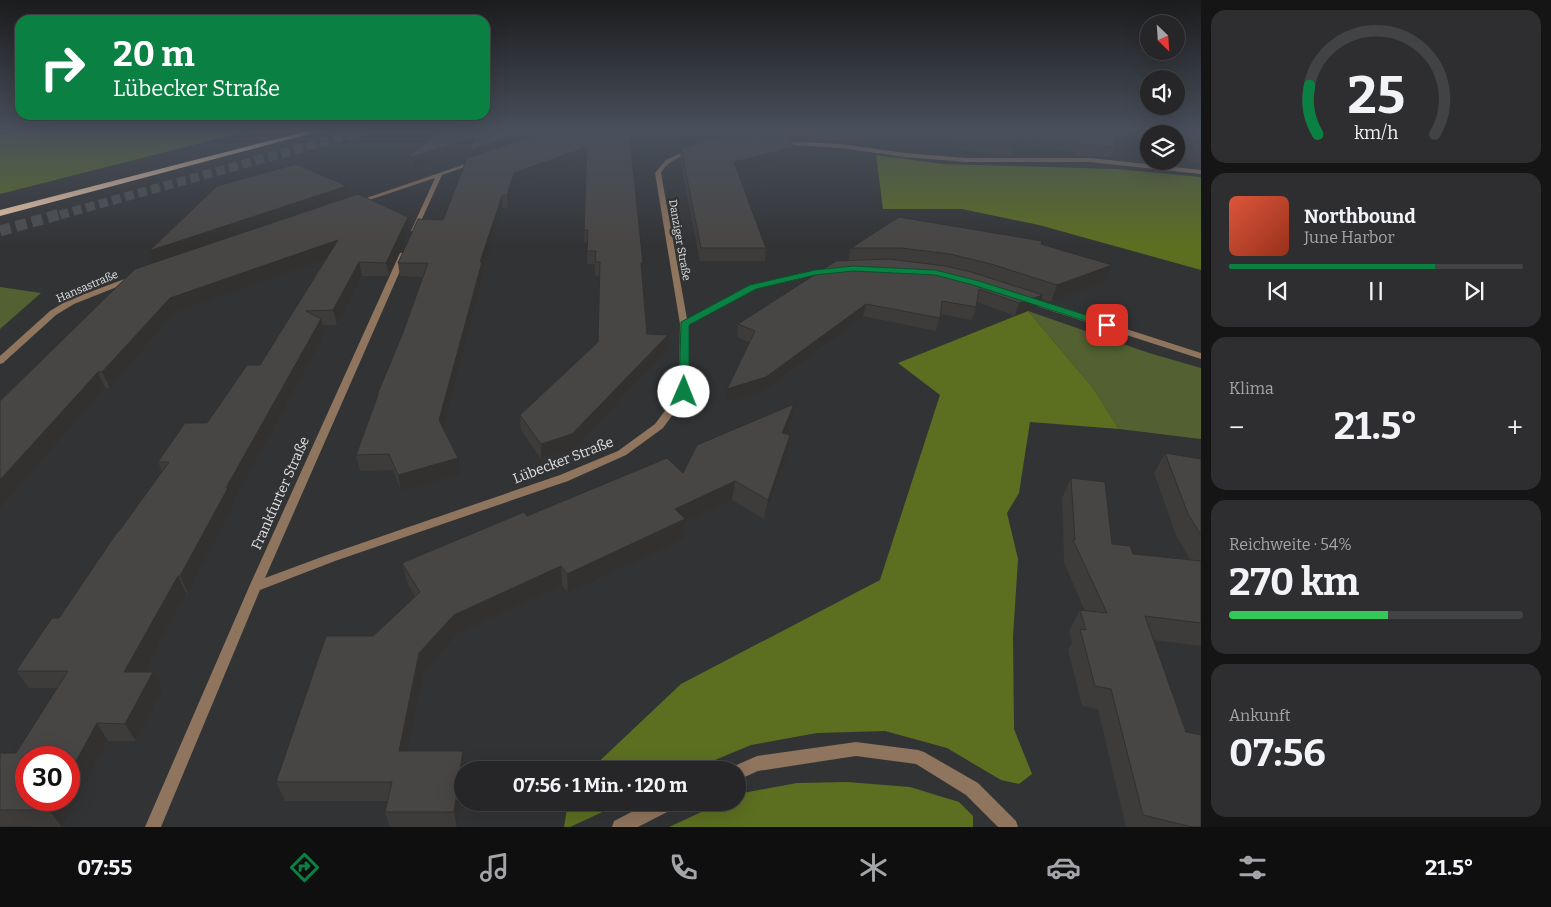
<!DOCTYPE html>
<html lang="de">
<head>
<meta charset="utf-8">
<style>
	:root { --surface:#262628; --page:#2e2e30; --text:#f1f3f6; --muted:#a4a5a8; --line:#424345; --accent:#0b8043 }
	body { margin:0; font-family:Bitter,serif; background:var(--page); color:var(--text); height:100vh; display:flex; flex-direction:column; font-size:19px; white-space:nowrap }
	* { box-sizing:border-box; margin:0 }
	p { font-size:16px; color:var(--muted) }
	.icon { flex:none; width:28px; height:28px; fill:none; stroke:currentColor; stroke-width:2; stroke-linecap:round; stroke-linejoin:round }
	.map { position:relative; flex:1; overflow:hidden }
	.drawer { display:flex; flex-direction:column; gap:10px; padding:10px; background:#151516; width:350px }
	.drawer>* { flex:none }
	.banner { position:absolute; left:15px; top:15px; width:475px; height:105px; border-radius:15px; box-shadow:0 5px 20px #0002,0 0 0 1px var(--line); background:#0b8043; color:#fff; overflow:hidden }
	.needle { width:32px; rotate:155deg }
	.buttons { position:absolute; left:1140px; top:15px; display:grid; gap:10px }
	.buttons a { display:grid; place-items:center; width:45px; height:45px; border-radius:50%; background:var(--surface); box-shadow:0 5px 20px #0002,0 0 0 1px var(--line); font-size:25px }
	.speed { position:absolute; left:15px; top:746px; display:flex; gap:10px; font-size:25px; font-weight:700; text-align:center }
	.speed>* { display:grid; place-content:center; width:65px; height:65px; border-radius:50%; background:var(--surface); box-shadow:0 5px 20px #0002,0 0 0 1px var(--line); line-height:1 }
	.speed .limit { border:8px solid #d22; background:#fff; color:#111 }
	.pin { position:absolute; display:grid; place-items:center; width:42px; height:42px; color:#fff; margin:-21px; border-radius:10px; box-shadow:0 2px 8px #0006 }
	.me { position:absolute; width:55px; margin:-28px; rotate:1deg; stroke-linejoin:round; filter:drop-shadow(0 0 4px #0008) }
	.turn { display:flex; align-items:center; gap:18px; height:105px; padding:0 15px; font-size:22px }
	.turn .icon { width:65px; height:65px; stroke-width:2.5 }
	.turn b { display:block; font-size:35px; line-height:42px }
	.big { font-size:38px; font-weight:700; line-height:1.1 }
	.drawer .tile { flex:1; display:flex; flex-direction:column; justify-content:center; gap:8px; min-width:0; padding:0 18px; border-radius:15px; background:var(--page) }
	.drawer .dial { align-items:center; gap:0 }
	.dial svg { height:130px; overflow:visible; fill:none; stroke:var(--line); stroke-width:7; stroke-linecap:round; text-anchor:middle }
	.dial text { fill:var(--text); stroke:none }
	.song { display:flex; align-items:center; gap:15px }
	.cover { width:60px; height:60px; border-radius:8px; background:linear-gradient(135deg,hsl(10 70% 55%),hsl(10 70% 35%)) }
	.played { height:5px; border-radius:2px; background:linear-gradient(90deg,var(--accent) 70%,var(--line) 70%) }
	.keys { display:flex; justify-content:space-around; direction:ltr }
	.heat { display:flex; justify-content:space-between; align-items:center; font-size:28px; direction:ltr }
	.charge { height:8px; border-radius:4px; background:linear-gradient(90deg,#34c759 54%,var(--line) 0) }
	.trip { position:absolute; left:454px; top:761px; width:292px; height:50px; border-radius:25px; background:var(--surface); box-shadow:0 5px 20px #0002,0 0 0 1px var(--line); font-weight:700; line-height:50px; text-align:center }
	.tabs { display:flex; height:80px; justify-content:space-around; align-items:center; background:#0f0f10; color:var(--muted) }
	.tabs .icon { width:35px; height:35px }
	.tabs .on { color:var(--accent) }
	.tabs b { font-size:22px; color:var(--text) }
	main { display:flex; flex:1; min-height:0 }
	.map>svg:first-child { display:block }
	.green { fill:#536032 }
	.forest { fill:#5c6f21 }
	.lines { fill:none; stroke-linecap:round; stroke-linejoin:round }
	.motorway-tunnel-far1 { stroke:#4c4d4f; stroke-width:9; stroke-dasharray:9 4.5; stroke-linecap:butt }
	.motorway-tunnel { stroke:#4c4d4f; stroke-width:11; stroke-dasharray:11 5.5; stroke-linecap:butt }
	.minor { fill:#8f745e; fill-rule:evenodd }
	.motorway { fill:#fdd4b3; fill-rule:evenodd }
	.wall { fill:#3e3c3a }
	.shaded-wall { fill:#323130 }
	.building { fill:#484644; stroke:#323130 }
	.route { fill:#0b8043; stroke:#07532c }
	.labels { text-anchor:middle; stroke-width:5; stroke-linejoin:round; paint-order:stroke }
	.far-street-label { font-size:11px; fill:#e0e0e2; stroke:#323335 }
	.street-label { font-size:14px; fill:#e0e0e2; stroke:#323335 }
</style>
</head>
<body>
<main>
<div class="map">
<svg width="1201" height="827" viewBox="0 0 1201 827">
	<rect width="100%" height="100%" fill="#323335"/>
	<!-- green -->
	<path class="green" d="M0 287 41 293 0 329Z
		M1028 311 1149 353 1201 368V439L1119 429 1093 388Z"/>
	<!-- forest -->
	<path class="forest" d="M19 131H248L0 194V135Z
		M876 155 943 164 1116 169 1201 177V270L1039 225 962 209H883Z
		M1028 311 1093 388 1119 429 1030 422 1019 493 1007 513 1018 559 1013 637 1014 729 1032 774 1019 784 1001 780 947 748 885 731 817 733 751 745 691 770H590L681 684 880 580 940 395 898 363Z
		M847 782 910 787 959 802 973 816V827H669L721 803 738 802V796L743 793 797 783Z
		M568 803V802L622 803 570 827H564Z"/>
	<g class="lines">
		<!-- motorway-tunnel-far1 -->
		<path class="motorway-tunnel-far1" d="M60 215 363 131"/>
		<!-- motorway-tunnel -->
		<path class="motorway-tunnel" d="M0 231 64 213"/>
		<!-- minor -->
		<path class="minor" d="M779 141 841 144 905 153 966 158H1090L1201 170V174L1090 162H966L905 157 841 148 777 144 776 143Z
			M690 149 695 150C682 157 669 159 661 173L687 319 750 285 815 271 832 269 836 271 835 273 815 275 756 289 688 325 689 392 663 428 626 455 568 481 335 561 260 590 161 827H145L249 587 400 253H406L407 255 265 578 327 555 560 475 618 451 655 424 679 392 680 324 655 173 666 160Z
			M474 161 479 162 442 175 416 232 411 231 435 178 357 204 352 203Z
			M130 277H133L137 279 74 304 56 315 3 363 0 364V356L50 311 68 300Z
			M1024 298H1030L1201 353V359L1024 302Z
			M856 742 918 750 924 752 978 783 1016 821 1018 827H998L966 795 916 764 856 756 758 771 738 780V770H731L732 767 757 756Z
			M651 802H677L675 808 638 827H612L614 821Z"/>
		<!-- motorway -->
		<path class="motorway" d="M308 131H320L0 216V210Z"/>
	</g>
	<!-- wall -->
	<path class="wall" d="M629 131 643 263 642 276 647 334 668 349 573 450 541 459 521 430 520 415 598 342 599 276H595V264H587V242H584L586 158 515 184 508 207 503 208 483 271V276L444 429 461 474 401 491 393 470 360 471 356 455 377 398V395L402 335 423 277 400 276 398 263 443 220 471 157 470 150 413 168 411 166 410 155Z
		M675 131H783L782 137 794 147 793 157 738 171 766 248 765 261H700L680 159 681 151H679Z
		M945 131H1114V147L1110 157 1075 155V152L1016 144 1012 156 982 152 981 153 944 147Z
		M1169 131H1201V163L1188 162 1176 142V134H1171Z
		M349 197 408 217 410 229 389 276H362L337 325H323L325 334 233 503 234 505 188 593H186L144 672 163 689 136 741H108L62 827 0 826V753H16L57 688H29L16 671 59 618 119 531 162 472 158 462 207 423 260 365 326 258 175 312 110 388H105L0 508 154 263 149 251Z
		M1042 241 1041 244 1112 265 1105 281 1051 302 1041 299 1038 307 1015 316 977 302 976 307 972 320 940 314 936 331 863 316 764 391 725 403 750 343 737 337 738 324 848 261 851 248Z
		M791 423 786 434 787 454 764 519 732 500 685 522 684 539 568 593 562 585 457 634 424 673 408 751H463L466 770H462V798L458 827H390L385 812 388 801H285L276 782 373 636 415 597 407 582 402 563 527 516 683 473Z
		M1165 453 1201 459V646L1153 640 1201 827H1126L1098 709 1082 706 1068 650 1072 643 1069 631 1080 610 1085 611 1063 560 1064 557 1062 498 1071 478 1112 544 1133 554 1190 559 1176 535 1154 473Z"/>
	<!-- shaded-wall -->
	<path class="shaded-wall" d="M528 131H559L471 161 470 150 413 168 411 157 474 138Z
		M701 131H754L753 139 681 148V151H679L680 136Z
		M587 147V158L515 184 508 207 507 195 514 173Z
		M794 147 793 157 733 173 734 162Z
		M347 186 350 202 155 268 149 251Z
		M502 196 503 208 483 271V276L442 436 439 420 480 262Z
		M408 217 410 229 389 276 386 263Z
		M338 240 341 253 175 312 110 388 102 372 170 298Z
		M359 262 362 276 337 325 333 310Z
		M641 263H643L642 276Z
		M1112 265 1105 281 1051 302 1057 285Z
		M1043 295 1038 307 1015 316 1019 303Z
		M866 304 863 316 764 391 725 403 727 389Z
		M321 319 325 334 233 503 234 505 188 593 180 576 226 488Z
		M668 335V349L573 450 541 459V444Z
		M98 372 105 388 0 508V480Z
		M794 404 791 423 779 452 782 433Z
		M790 435 787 454 764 519 768 500Z
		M458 458 461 474 401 491 398 475Z
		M735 481 732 500 685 522 684 539 568 593 567 574 675 509Z
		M561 566 562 585 457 634 424 673 404 770 399 751 419 653 454 615Z
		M178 576 186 593 135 689 124 672Z
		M153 672 163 689 136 741 125 724Z
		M97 723 108 741 62 827 49 810 54 800H69V774Z
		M463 751 466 770H462V798L458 827H457L454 812Z"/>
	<!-- building -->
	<path class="building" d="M441 131H528L470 150 474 138 411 157 410 155Z
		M547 131H629L643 263H641L647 334 668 335 572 434 541 444 520 415 598 342 600 262H595L596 251H587L588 230H584L587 147 514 173 507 195 502 196 480 262H482L439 420 458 458 398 475 389 454 356 455 378 395H377L402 335 428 263H398L418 219 443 220 467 158Z
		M679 131H701L680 136Z
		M946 131H1114V147L1078 145V142L1018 134 1015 145 985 142 984 143 946 137Z
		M1182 131H1201V150L1194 149Z
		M754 136 788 137 794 147 734 162 766 248H701L681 148 712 139Z
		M296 164 347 186 149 251 217 186Z
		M358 194 408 217 386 263 359 262 333 310 306 311 321 319 226 488H228L180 576H178L124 672H153L125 724 97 723 69 774V758H26V800H54L49 810H0V753H16L68 671H16L52 618H59L118 531H119L169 462H158L185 423H207L247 365H260L338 240 170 298 102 372H98L0 480V401L135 269Z
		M899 217 1042 241 1041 244 1112 265 1057 285 991 264 950 254 901 248H851Z
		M889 259 945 266 971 272 1043 295 1019 303 979 289 976 307 942 301 940 318 866 304 766 377 727 389 755 331 738 324 836 261Z
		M794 404 782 433 790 435 768 500 735 481 675 509 685 519 567 574 561 566 454 615 419 653 399 751H463L454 812H385L392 782H276L326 636H373L402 609 420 592 402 563 524 512 527 516 667 458 683 473 697 445Z
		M1165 453 1201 459V535L1188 514Z
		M1071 478 1105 482 1112 544 1130 546 1133 554 1201 561V623L1145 616 1186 732 1201 735V827H1192L1143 815 1111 689 1095 686 1080 629 1086 630 1080 610 1107 613 1073 540H1075Z"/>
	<!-- sky -->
	<linearGradient id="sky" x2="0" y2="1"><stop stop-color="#1c1c1d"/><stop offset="0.53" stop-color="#49505c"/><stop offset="1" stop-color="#49505c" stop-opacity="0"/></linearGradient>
	<rect width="1201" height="246" fill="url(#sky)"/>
	<!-- route -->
	<path class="route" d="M853 266 935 270 979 281 1111 323 1112 325 1111 327H1104L973 285 935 275 853 271 815 275 756 289 689 325V392L684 396 680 395 679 392 681 322 750 285 815 270Z"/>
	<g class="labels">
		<!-- far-street labels -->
		<g class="far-street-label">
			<text transform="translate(680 240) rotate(80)" y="4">Danziger Straße</text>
			<text transform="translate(87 286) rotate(-23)" y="4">Hansastraße</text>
		</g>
		<!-- street labels -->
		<g class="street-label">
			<text transform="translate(563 460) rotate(-21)" y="5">Lübecker Straße</text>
			<text transform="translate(280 493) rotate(-66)" y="5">Frankfurter Straße</text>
		</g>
	</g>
</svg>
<div class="buttons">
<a><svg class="needle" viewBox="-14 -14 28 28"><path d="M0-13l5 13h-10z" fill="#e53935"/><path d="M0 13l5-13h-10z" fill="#a4a5a8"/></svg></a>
<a><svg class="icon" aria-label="sound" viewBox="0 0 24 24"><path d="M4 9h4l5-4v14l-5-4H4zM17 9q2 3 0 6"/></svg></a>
<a><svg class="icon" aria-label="layers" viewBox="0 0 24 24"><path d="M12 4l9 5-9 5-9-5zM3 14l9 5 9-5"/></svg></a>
</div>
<div class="speed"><div class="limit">30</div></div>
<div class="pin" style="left:1107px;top:325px;background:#d93025"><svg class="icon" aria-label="arrive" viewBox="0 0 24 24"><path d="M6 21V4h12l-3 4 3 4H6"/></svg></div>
<svg class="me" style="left:684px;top:392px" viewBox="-20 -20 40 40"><circle r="19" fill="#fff"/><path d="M0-13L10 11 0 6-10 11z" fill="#0b8043"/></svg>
<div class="trip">07:56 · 1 Min. · 120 m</div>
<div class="banner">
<div class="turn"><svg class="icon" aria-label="right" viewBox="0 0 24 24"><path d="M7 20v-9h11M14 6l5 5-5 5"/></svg><div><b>20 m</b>Lübecker Straße</div></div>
</div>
</div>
<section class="drawer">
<div class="tile dial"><svg viewBox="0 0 100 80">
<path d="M14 69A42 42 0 1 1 86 69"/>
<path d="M14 69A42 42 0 0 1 9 39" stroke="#0b8043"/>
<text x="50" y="56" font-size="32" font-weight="700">25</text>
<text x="50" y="72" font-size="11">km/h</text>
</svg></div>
<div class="tile">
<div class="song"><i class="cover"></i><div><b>Northbound</b><p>June Harbor</p></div></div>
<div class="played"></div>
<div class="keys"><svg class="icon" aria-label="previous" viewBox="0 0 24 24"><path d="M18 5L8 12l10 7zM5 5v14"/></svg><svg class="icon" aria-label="pause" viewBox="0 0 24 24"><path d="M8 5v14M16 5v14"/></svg><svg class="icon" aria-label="next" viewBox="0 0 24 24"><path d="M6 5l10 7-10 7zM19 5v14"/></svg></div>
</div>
<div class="tile"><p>Klima</p>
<div class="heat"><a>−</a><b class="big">21.5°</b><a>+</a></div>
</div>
<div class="tile"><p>Reichweite · 54%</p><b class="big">270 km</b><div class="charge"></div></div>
<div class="tile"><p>Ankunft</p><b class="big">07:56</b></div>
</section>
</main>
<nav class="tabs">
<b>07:55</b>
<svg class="icon on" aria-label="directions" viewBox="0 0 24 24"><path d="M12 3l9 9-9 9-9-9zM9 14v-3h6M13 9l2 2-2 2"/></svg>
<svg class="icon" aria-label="music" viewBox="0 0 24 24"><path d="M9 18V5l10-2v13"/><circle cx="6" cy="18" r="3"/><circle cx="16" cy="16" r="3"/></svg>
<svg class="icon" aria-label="phone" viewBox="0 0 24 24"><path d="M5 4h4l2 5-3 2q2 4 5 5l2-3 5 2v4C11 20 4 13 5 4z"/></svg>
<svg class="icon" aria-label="climate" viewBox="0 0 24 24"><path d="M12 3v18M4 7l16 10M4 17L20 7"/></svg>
<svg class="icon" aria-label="car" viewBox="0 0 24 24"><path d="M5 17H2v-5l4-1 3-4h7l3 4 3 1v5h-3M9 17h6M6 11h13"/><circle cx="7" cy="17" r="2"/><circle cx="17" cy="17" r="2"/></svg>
<svg class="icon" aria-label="filters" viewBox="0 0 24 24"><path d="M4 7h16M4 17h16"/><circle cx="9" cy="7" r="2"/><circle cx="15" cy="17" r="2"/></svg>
<b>21.5°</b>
</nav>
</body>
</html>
